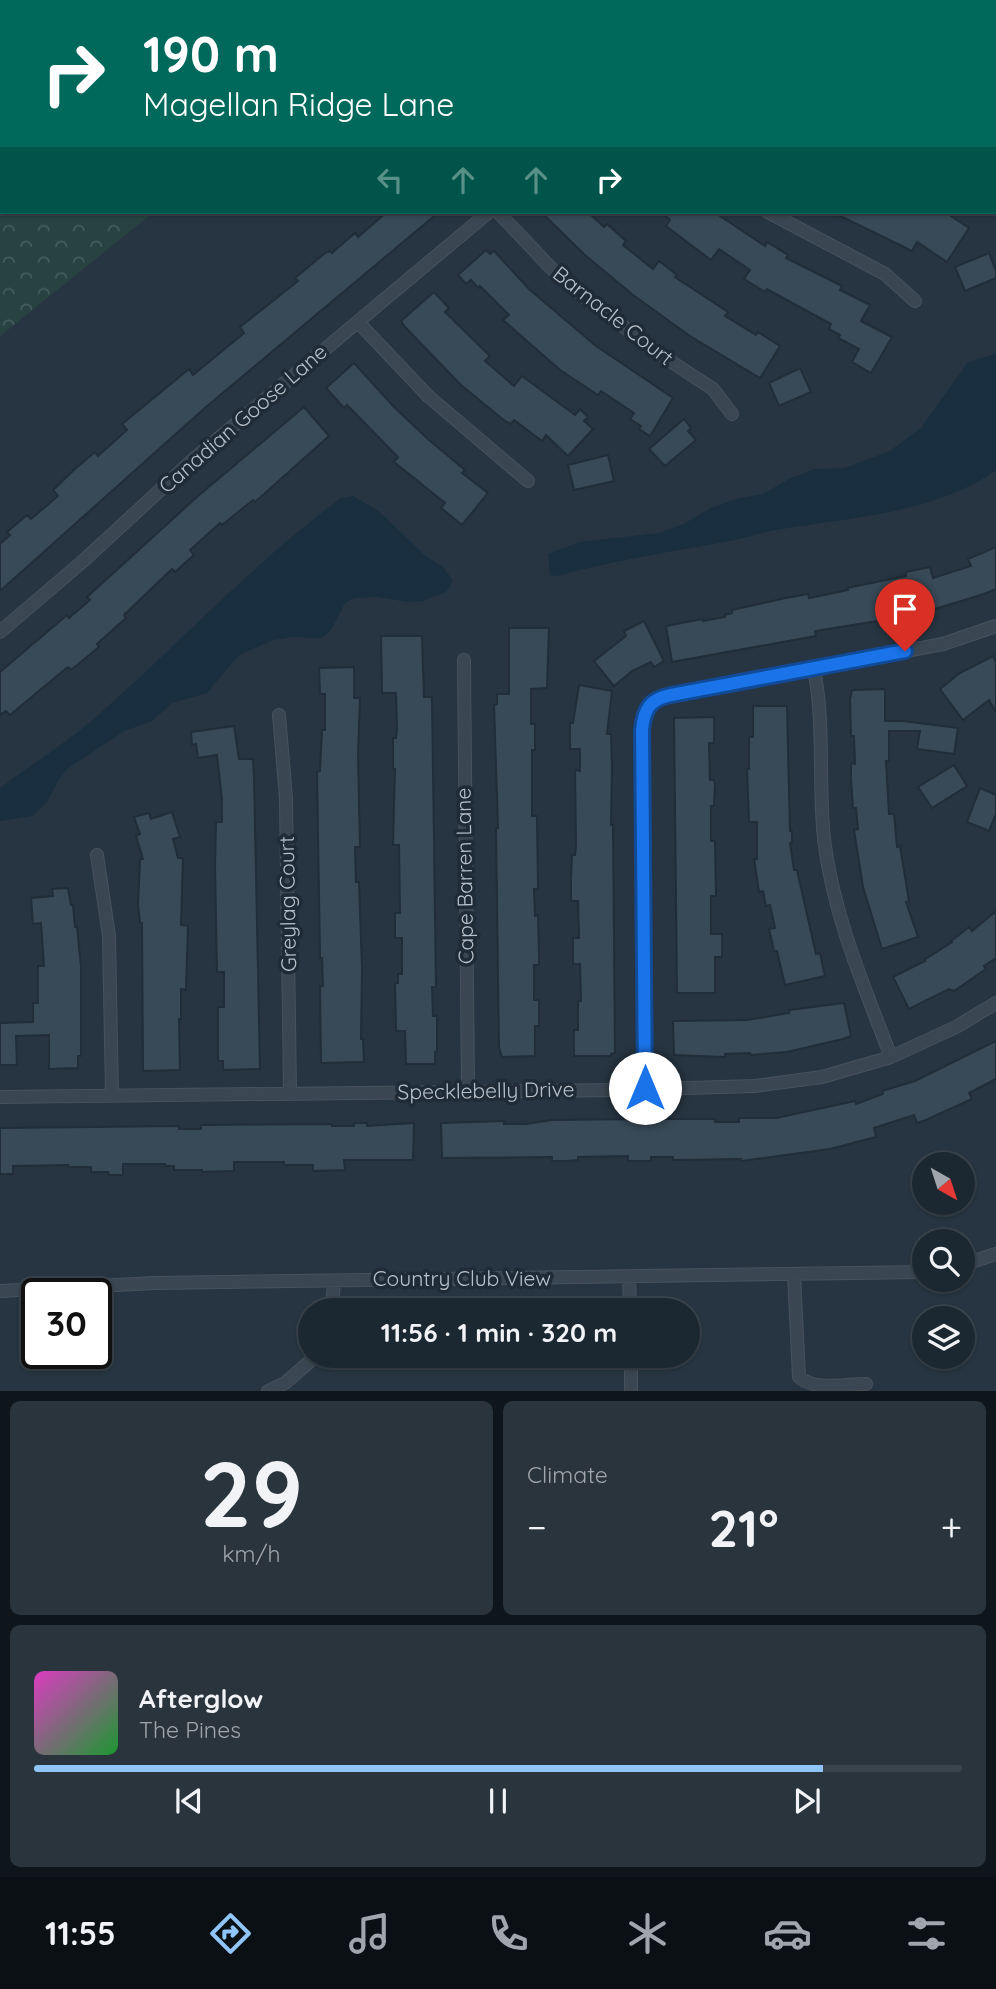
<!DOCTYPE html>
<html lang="en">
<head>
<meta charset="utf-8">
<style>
	:root { --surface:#1c2831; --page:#29343d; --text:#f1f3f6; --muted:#a0a6ab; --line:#3a444d; --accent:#8fc5f8 }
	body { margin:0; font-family:Quicksand,sans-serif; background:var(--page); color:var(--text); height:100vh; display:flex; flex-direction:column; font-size:26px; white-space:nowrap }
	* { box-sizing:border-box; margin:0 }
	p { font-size:23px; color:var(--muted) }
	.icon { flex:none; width:38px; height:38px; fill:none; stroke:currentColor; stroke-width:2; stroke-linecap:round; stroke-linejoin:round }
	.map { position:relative; height:1391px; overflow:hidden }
	.sheet { display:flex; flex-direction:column; gap:10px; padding:10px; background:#0f161b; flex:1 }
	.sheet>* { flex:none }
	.top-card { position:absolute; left:0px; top:0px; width:998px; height:214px; box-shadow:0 2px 5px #0004,0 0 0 2px var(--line); background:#00695c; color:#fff; overflow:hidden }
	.needle { width:46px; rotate:141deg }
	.controls { position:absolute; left:912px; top:1152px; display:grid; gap:14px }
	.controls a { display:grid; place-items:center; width:63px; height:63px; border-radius:50%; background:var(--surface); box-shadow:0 2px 5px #0004,0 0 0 2px var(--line); font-size:35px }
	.speed { position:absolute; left:21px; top:1278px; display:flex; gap:14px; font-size:35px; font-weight:700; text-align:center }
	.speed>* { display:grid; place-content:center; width:91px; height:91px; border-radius:50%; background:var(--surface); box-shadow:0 2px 5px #0004,0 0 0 2px var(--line); line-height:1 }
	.speed .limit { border:4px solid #111; border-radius:10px; background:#fff; color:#111 }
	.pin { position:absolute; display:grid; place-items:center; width:60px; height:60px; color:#fff; margin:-72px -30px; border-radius:50% 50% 50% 0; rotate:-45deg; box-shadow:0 0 7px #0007 }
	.pin .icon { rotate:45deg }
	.me { position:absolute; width:77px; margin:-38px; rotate:0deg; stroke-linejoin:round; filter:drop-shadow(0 0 5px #0008) }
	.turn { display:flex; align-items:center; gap:24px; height:147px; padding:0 28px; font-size:32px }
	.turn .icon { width:91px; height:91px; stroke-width:2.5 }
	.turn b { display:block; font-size:49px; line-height:60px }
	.lanes { display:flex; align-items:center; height:66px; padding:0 28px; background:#0003; justify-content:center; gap:35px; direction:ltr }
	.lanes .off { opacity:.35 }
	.big { font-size:52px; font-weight:700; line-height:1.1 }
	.sheet .tile { flex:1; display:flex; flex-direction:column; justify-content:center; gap:10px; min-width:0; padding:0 24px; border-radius:10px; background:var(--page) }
	.sheet .dial { align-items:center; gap:0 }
	.dial b { font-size:91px; line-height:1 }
	.song { display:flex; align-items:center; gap:21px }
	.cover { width:84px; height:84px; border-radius:10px; background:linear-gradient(135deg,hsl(310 70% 55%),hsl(130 70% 35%)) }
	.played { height:7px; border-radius:4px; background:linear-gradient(90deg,var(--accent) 85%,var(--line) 85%) }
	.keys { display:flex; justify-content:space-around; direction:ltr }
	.heat { display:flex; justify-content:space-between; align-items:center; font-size:38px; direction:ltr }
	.sheet .tiles { flex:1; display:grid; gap:10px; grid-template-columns:1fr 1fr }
	.tile:last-child { grid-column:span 2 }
	.trip { position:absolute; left:298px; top:1298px; width:402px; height:70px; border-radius:35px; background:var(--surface); box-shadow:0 2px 5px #0004,0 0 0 2px var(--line); font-weight:700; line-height:70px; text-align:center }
	.menu { display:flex; height:112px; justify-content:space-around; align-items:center; background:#0b1014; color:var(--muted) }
	.menu .icon { width:49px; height:49px }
	.menu .on { color:var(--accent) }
	.menu b { font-size:32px; color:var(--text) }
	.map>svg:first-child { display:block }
	.forest { fill:url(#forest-crowns) }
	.water { fill:#192e3f }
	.building { fill:#384a57; stroke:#212d38; stroke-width:2 }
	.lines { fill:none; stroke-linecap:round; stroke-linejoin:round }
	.street-casing { stroke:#47525d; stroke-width:14 }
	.street { stroke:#3a4651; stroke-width:12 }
	.route-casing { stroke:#114b97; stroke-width:18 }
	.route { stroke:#1a73e8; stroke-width:12 }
	.labels { text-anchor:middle; stroke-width:7; stroke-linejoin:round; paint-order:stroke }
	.street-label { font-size:21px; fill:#b7c1cb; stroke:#1f2b36 }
</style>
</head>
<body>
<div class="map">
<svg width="996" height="1391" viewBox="0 0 996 1391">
	<defs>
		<pattern id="forest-crowns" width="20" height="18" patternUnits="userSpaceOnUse" patternTransform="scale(1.75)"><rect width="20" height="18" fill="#284242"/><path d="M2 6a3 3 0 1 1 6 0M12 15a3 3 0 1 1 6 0" fill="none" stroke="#455c5c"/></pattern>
	</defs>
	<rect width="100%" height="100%" fill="#263541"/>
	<!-- forest -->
	<path class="forest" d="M0 0H410L2 2V212H154L0 336Z"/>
	<!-- water -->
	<path class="water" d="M996 354V470C938 513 846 518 776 530 762 533 749 537 735 540 675 551 615 560 557 576L550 575 548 554 579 542 659 533 684 524 709 509 736 499 763 494 791 478 814 469 845 468 890 451 921 428 968 362Z
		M353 496 380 512 424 555 443 567 453 581 446 592 423 601 409 602 377 597 354 598 345 603 331 630 325 636 319 638 293 637 273 640 239 655 207 693 172 703 152 721 124 731 67 769 58 781 47 802 32 816 0 821V788C31 765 65 744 95 718 178 645 252 564 341 498Z"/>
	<!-- building -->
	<path class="building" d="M387 212H439L206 407 0 591V544L10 535 7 532 27 515 31 519 58 496 53 490 75 469 95 452 98 456 127 430 122 424 189 369 193 375 244 333 240 327 298 281 295 278 325 253 330 251 332 253 355 233 358 237Z
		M541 212H588L604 227 607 224 626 241 623 245 653 269 659 261 677 275 675 277 728 312 725 316 756 335 758 332 780 346 760 378 690 336 633 295 585 255Z
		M661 212H714L765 246 767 242 788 255 786 258 842 286 840 290 870 305 861 321 892 337 871 373 852 362 859 349 838 338 840 335 829 329 831 324 767 289 765 292 744 279 750 270 719 249 711 260 666 226 670 220Z
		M832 212H945L969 228 947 262 917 242 912 251Z
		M486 250 490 254 494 251 529 289 596 346 673 398 650 436 639 429 641 426 630 419 634 413 601 391 598 395 560 370 503 320 509 315 480 286 478 288 471 280 466 284 458 275Z
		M989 253 996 271V278L965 291 955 267Z
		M434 292 449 308 445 312 490 356 485 361 514 386 522 376 575 415 580 409 588 417 584 421 593 429 568 456 546 435 542 441 514 420 511 424 505 421 461 385 405 327 401 321Z
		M354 363 394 407 429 440 465 470 462 473 488 493 462 525 441 508 445 503 394 462 398 457 347 405 344 408 326 388Z
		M800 368 811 392 779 406 769 383Z
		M304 407 329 436 255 502 253 500 222 525 220 523 190 550 194 555 185 563 175 572 172 569 124 615 126 618 97 644 99 647 71 670 68 667 58 675 10 715 6 711 0 715V672L67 615 69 618 77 611 90 600 87 597 198 496Z
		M684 419 691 428 688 431 696 440 665 466 649 449Z
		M608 455 614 481 574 490 568 465Z
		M996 547V589L984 594 915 615 815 631 816 636 672 662 666 626 703 619V621L725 617V615L732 613V610L786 598 808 594 809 598 848 590 847 588 906 576V572L930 567 933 578 971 566 968 559Z
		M644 621 664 661 654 667 651 662 632 671 614 686 594 661 626 636 624 631Z
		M509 628H549L547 688 531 689V724H535V750H532V816H537L538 889H534L535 916 538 915 539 952V965H534V1000H539V1026H535V1056L502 1057 499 1048 496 828H498L494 705 497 704V694H509Z
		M381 636H422L424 697H432L436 987H432L433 1016H437V1052H435V1064H406L405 1031H396L395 983H398V974H402V938H395V913H400L399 845H393L395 769H393V738H396L397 729 396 693H382Z
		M993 656 996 662V712L989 700 963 720 940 689 960 673Z
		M354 667V698H360L358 755 360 847H355L356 882H359L362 968 361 1039H363L364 1062 321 1063 320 986H323L322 958H320L317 772 320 771 322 730H325V694H320L319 668Z
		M579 685 612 691 607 734H611L612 767 611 825H613L615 1053 611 1054V1056H574V1030H578V1001H581L580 964H573V938H579L578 901H571V878L572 855H575L576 846 575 770 580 771V749H570V723H573Z
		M885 689V721H903L958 728 954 754 917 749 920 731H889V761H886L889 814H894L897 847 900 846 909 901 906 902 918 937 882 949 863 887 854 830 858 829 856 808H853L851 779V763L855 764 854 736H851L850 699 852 690Z
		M753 706H787L790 831H792V843H790L794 870H797L816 954 820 953 825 976 785 985 777 951H774L769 929 775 928 770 905 766 906 763 891 759 892 754 859H757V822H749L747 769H749V737H753Z
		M714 717V743H709L710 780H714L715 784 714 806H711V841H715L716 896H711V934H722V957H715V993H677L674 718Z
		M234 726 239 759H253L254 776 260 1069 223 1070V1061H218V1007H224V972H217L215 866 216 822H222V800L217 755 198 758 196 744 192 745 191 732Z
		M954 765 967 786 932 808 918 787Z
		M980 788 996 795V814L989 831 967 822Z
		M172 812 180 837 173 839 178 858H183L181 925 188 926 186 990 181 989V1019H179L180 1070 143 1071 142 923H140L138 904 140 859H143L136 836 140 834 134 817 149 813 151 819Z
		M68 888 71 905H73L75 927H77L81 966V1056H78V1068L49 1069V1035L16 1036 17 1065H0V1023L33 1022V1003H38V966H44L41 923 33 924 31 898 53 896 52 889Z
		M996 911V958L984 966 986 969 954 991 949 989 909 1009 893 977 925 961 924 960 952 942 951 941 969 927 972 931Z
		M844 1003 851 1036 843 1039 787 1052 751 1055 750 1053 725 1054V1057L674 1055 673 1021 747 1020 789 1013V1010Z
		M996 1041V1079L969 1093 972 1099 926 1120 917 1123 914 1115 874 1128 876 1137 830 1149 741 1161V1159L673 1160V1157H651V1161H628V1156L578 1157V1160L566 1161H552V1157L442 1158 441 1123 504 1121V1124H526L552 1120 641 1119H715V1122H739V1118H776L855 1101 856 1104 883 1094 882 1091 915 1081Z
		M354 1123H367V1126L414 1123 413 1160H344L345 1170 313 1171V1165H284V1162H234V1171L202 1172V1170H174V1166H165V1164H123V1175H109L108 1172H91V1167H68V1165L13 1166V1174H0V1128L179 1126V1129H201V1125L332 1124V1126H354Z"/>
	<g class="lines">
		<defs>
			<path id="street" d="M790 0 792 2
				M736 2 738 0
				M498 212 551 268 587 299 664 357 713 389 732 414
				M768 212 885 274 915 301
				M358 322 428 396 528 481
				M0 632 82 562 196 457 489 212
				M464 660 468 1091
				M814 669C825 725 818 782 824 839 833 915 864 986 891 1057
				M279 715 286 798 290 1094
				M97 855 109 936 112 1096
				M645 1088 642 730C644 709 650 699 671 695L943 644 996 626
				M0 1097 620 1090 755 1086 822 1077 891 1057 956 1027 996 1003
				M962 1265 996 1254
				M794 1275 799 1377C814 1391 846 1384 866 1384
				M629 1278 630 1311
				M0 1291 155 1283 924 1272
				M332 1311 334 1281
				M631 1356V1391
				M268 1391 285 1383 316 1356"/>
		</defs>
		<!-- street casing -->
		<use href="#street" class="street-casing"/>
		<!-- street -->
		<use href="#street" class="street"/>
	</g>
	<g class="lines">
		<defs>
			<path id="route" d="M645 1088 642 730C644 709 650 699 671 695L905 651"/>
		</defs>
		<!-- route casing -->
		<use href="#route" class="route-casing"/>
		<!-- route -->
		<use href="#route" class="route"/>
	</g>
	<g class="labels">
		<!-- street labels -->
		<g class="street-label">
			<text transform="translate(613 316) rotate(38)" y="7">Barnacle Court</text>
			<text transform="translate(243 419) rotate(-41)" y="7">Canadian Goose Lane</text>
			<text transform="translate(465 876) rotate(-91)" y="7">Cape Barren Lane</text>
			<text transform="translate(288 904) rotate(-91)" y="7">Greylag Court</text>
			<text transform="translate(486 1091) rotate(-1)" y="7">Specklebelly Drive</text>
			<text x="462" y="1286">Country Club View</text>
		</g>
	</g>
</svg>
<div class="controls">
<a><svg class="needle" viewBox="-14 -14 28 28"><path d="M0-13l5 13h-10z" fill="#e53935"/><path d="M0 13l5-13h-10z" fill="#a0a6ab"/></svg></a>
<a><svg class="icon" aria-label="search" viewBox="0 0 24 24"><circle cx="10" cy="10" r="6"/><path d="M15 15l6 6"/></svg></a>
<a><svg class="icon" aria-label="layers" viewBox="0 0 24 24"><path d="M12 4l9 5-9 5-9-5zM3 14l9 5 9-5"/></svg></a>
</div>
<div class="speed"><div class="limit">30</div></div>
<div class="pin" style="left:905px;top:651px;background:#d93025"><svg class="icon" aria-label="arrive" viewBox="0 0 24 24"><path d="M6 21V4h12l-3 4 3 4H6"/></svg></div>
<svg class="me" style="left:645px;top:1088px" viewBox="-20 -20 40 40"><circle r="19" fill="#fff"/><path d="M0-13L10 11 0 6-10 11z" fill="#1a73e8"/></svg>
<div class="trip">11:56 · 1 min · 320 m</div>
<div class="top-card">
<div class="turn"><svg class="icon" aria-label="right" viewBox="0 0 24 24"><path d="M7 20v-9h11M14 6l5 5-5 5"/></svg><div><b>190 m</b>Magellan Ridge Lane</div></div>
<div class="lanes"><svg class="icon off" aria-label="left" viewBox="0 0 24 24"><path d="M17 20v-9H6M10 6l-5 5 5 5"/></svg><svg class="icon off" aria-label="ahead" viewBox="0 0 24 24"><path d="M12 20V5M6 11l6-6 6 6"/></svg><svg class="icon off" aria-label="ahead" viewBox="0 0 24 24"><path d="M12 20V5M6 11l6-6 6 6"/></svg><svg class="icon" aria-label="right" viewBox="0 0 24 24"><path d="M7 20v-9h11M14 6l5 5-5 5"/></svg></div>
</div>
</div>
<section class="sheet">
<div class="tiles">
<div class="tile dial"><b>29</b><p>km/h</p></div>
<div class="tile"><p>Climate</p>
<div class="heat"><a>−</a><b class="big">21°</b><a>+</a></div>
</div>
<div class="tile">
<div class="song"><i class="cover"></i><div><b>Afterglow</b><p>The Pines</p></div></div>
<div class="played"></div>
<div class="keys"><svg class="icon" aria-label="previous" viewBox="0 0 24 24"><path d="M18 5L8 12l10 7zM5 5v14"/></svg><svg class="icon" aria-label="pause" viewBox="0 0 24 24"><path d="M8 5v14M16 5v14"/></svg><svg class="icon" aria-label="next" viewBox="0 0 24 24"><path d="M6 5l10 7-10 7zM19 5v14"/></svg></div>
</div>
</div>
</section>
<nav class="menu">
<b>11:55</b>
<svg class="icon on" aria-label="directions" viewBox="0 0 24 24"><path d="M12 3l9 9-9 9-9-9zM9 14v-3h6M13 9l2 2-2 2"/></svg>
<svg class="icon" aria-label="music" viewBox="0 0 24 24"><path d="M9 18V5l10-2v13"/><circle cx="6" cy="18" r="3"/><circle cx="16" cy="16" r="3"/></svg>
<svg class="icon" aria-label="phone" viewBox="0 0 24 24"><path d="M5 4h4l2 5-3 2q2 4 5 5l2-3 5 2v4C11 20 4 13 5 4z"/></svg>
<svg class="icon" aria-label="climate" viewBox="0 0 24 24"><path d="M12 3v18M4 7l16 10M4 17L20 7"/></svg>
<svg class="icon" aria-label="car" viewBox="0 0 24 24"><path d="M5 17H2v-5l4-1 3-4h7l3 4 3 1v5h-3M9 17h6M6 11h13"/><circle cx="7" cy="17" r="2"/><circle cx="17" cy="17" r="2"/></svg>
<svg class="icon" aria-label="filters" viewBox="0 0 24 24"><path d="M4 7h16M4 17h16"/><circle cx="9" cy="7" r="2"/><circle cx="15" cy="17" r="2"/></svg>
</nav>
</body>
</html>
